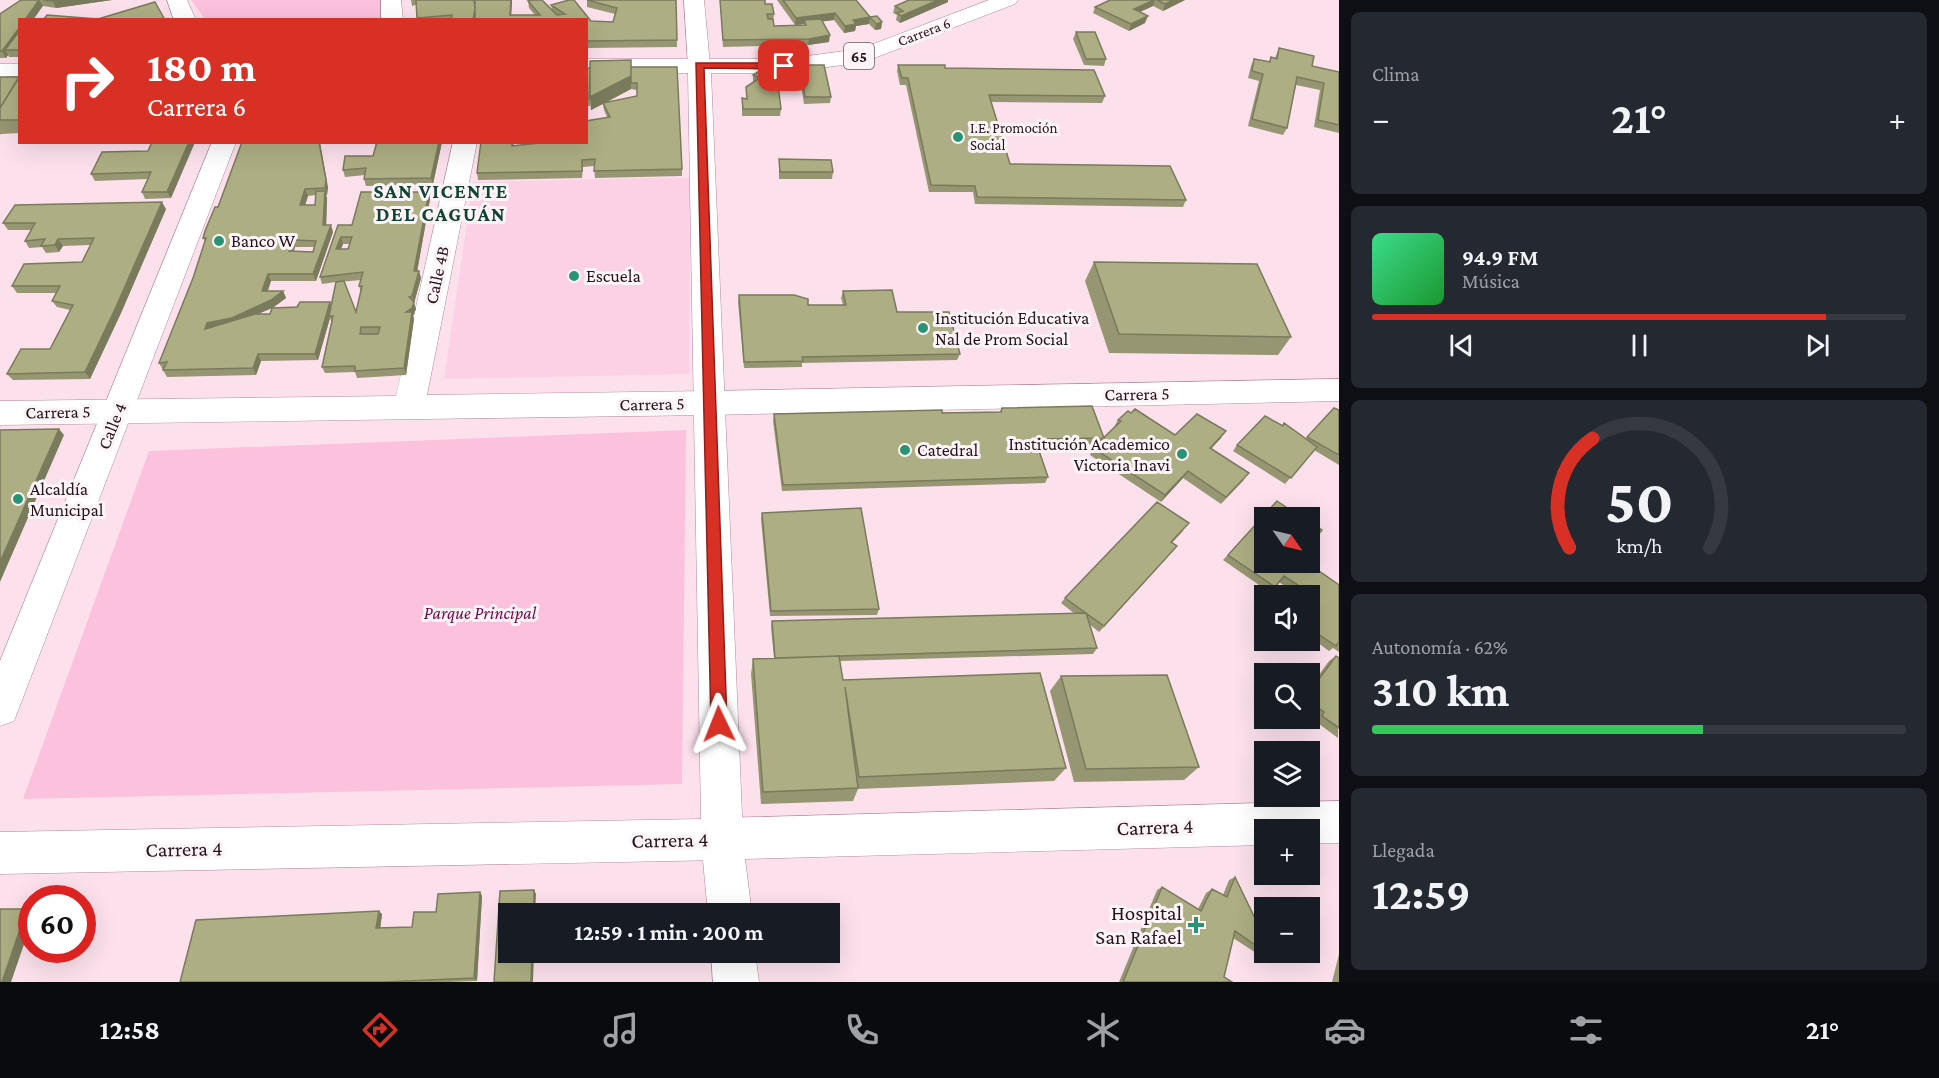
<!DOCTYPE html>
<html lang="es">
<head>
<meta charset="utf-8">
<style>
	:root { --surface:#171b24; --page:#242831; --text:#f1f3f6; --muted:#9ea1a6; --line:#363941; --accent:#d93025 }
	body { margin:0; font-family:"Crimson Pro",serif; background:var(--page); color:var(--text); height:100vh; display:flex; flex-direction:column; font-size:22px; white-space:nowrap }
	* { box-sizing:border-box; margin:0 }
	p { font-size:20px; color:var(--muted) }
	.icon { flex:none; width:33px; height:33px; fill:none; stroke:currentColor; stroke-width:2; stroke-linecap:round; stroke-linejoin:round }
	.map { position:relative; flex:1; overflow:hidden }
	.drawer { display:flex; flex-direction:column; gap:12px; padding:12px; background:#0d0f14; width:600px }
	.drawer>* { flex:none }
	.banner { position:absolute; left:18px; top:18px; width:570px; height:126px; border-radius:0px; box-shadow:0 6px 24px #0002; background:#d93025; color:#fff; overflow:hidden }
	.needle { width:39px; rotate:124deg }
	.buttons { position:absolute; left:1254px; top:507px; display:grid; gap:12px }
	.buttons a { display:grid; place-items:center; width:66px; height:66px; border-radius:0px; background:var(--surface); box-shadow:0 6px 24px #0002; font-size:30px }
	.speed { position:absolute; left:18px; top:885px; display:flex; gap:12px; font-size:30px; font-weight:700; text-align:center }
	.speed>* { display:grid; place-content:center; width:78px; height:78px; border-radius:50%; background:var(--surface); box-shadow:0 6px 24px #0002; line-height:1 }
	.speed .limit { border:9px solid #d22; background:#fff; color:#111 }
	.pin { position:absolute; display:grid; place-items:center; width:51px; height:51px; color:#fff; margin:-26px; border-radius:12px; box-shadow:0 3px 9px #0006 }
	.me { position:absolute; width:66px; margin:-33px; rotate:358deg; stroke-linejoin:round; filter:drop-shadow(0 0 4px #0008) }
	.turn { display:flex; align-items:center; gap:21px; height:126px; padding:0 30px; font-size:27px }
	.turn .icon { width:78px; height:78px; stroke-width:2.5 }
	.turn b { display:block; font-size:42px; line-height:51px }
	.big { font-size:45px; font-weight:700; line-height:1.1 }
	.drawer .tile { flex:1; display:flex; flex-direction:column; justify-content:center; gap:9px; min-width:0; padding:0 21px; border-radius:9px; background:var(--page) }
	.drawer .dial { align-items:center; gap:0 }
	.dial svg { height:156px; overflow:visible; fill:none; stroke:var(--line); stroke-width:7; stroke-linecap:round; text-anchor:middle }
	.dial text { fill:var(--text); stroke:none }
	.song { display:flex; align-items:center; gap:18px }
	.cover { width:72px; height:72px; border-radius:9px; background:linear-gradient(135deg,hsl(150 70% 55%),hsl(130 70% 35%)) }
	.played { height:6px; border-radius:3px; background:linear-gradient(90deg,var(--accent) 85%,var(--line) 85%) }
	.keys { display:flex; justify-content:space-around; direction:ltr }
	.heat { display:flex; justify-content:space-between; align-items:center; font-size:33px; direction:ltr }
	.charge { height:9px; border-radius:4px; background:linear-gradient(90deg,#34c759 62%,var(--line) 0) }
	.trip { position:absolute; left:498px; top:903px; width:342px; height:60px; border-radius:0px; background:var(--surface); box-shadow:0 6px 24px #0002; font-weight:700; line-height:60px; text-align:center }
	.menu { display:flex; height:96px; justify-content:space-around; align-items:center; background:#090b0e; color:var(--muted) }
	.menu .icon { width:42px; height:42px }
	.menu .on { color:var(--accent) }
	.menu b { font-size:27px; color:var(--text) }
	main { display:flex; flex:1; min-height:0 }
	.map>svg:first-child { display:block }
	.built { fill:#fcd1e5 }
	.green { fill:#fcc1dd }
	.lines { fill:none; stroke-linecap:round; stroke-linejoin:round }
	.street-casing { stroke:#b1879b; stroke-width:1 }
	.secondary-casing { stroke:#b1879b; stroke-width:1 }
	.primary-casing { stroke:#b1879b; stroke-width:1 }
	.street { fill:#fff; fill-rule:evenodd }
	.secondary { fill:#fff; fill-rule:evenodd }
	.primary { fill:#fff; fill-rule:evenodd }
	.wall { fill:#969672; fill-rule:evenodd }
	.shaded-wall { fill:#7a7a5c }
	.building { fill:#aeae84; stroke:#7a7a5c; stroke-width:1.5; fill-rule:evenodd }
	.route { fill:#d93025; stroke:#8d1f18; stroke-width:1.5 }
	.poi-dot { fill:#289474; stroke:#fdf4f8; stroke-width:2 }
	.labels { text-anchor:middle; stroke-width:6; stroke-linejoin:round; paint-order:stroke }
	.far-street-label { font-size:15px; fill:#25151d; stroke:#fdf4f8 }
	.far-poi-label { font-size:15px; fill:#25151d; stroke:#fdf4f8; text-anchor:start }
	.shield { fill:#fdf4f8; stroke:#66585f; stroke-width:1.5 }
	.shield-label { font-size:16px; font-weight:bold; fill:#25151d }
	.poi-label { font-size:18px; fill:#25151d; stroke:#fdf4f8; text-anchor:start }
	.street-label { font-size:18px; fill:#25151d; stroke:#fdf4f8 }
	.park-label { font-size:18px; font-style:italic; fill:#6f0b4a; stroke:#fdf4f8 }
	.far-district-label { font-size:20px; font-weight:bold; letter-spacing:1.5px; fill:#104333; stroke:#fdf4f8 }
	.near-street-label { font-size:21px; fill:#25151d; stroke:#fdf4f8 }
	.near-poi-label { font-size:21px; fill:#25151d; stroke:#fdf4f8; text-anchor:end }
</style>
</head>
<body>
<main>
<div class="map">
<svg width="1339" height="982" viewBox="0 0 1339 982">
	<rect width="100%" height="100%" fill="#fce1ed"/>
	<!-- built -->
	<path class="built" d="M645 178H690L689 374 444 379 473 182Z"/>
	<!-- green -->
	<path class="green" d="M191 0H381L380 19H205Z
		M686 430 682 784 23 799 149 451Z"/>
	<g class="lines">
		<defs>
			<path id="street" d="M167 0H187L196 20H174Z
				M381 0H401L403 20H381Z
				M684 0H704L710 65 707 70 699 72 691 70 688 65Z
				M453 142H477L427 395 709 391 720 395 724 403 720 411 709 415 0 425V401L396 396Z
				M1339 801V843H1310V830H1264V845L745 859 752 914H708L701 839 707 824 722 818Z
				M711 952H755L759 982H713Z"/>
			<path id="secondary" d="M0 64H20V78H0Z
				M1339 379V401L709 415 698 411 694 403 698 395 709 391Z"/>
			<path id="primary" d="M989 0H1018L1015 4 864 62 784 73H711L743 839 737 854 722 860 0 874V832L701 819 688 73H586V59H784L860 49Z
				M212 142H236L19 708 14 721 0 726V661Z"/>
		</defs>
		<!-- street casing -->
		<use href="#street" class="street-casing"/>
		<!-- secondary casing -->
		<use href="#secondary" class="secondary-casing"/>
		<!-- primary casing -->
		<use href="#primary" class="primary-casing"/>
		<!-- street -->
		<use href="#street" class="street"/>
		<!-- secondary -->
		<use href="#secondary" class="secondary"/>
		<!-- primary -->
		<use href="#primary" class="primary"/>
	</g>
	<!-- wall -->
	<path class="wall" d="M21 0H112L56 8 43 6 20 20V57H9L8 55 6 58H0V14Z
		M411 0H512L511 15H535L529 8 528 1 552 10 551 5 591 21 613 22 615 14 587 7V0H676L677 47 586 48V20H417L416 5 412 6Z
		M720 0H765V4L774 14 773 21 774 26 804 25V24L795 25 777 0H856L870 17 882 22 881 29 875 30 869 24 856 26 855 31 844 33 834 20 823 21 829 42 808 45 723 47Z
		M1110 0H1185L1163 11 1153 6 1140 12 1145 23 1129 31 1093 13 1095 7Z
		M948 2 900 23 896 20 897 15 893 13 895 6Z
		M1076 32 1106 59 1104 66 1084 65 1073 39Z
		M1279 48 1312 66 1339 72V133L1314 127 1320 90 1296 85 1287 128 1283 135 1248 126 1259 81 1248 78 1251 66 1254 59 1269 62 1271 57 1275 58Z
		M800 65 831 97 830 103 804 104 799 72Z
		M898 65 945 68 1105 96 1102 103 991 102 1010 164 1186 200 1183 207 975 204 973 192H929L906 85H900L897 71Z
		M775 66 794 69V76H777L781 109 780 116H742V98L746 99V87L753 82V75L775 69Z
		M631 67 682 169V176L595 178 594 166 583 167 582 178 478 180 477 173 481 142H586L607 117 604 110 603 104 591 110 590 97V106H586V68ZM631 89 637 90V96L607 102ZM514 143 534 144 514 145Z
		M20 76V133L1 134 0 135V77Z
		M152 142H195L171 198 145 199 142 192 148 179 95 181 91 174 148 151Z
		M242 142 328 187 327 195H326L327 198 326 225 333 232 316 281H271L268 291H283L286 298 272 308 331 305 336 282 322 284 320 277 338 225H352L429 192 430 199 417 271 421 278 414 303 416 309 413 316 414 319 406 375 357 378 355 372 325 373 322 367 332 323 330 318 318 360 261 361 256 375 167 377 159 363 193 278 205 242 203 238 218 207ZM316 195 315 205H305L308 196ZM343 244H350L348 249H341ZM295 247H314L313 252 294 251ZM361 280 359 286 361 292 356 312 339 282ZM272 308 270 314H258Z
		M376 142H442L433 184 366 186 364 179 365 175 345 177 343 170 373 156Z
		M779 159 833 172 832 179H779Z
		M166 209 121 313 90 379 13 380 7 374 50 349 70 310 57 307 52 301 56 293H17L12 286 82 262 91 245 63 246 59 252 46 253 42 247 29 248 25 241 31 230H8L3 223Z
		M1094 262 1291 337 1278 355 1109 353 1085 281Z
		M843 291 897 312 960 354 957 360 802 363V367L744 368 738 302 739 295 808 305H843L841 298Z
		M1002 408 1104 438 1115 427H1114L1118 420 1175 435 1221 438 1211 449 1244 480 1221 504 1183 478 1161 502 1090 455 1093 448 1098 444 1038 446 1048 477 1045 483 782 491 773 421 774 414 1000 412Z
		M1334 408 1339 410V465L1314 450 1285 484 1233 451 1237 445 1306 439Z
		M1277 501 1264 562 1339 585V652L1333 648 1329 651 1310 637 1312 634 1310 633V596H1299L1279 582 1269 592 1223 560Z
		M762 513 879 609 877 615 770 616 761 519Z
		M1184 530 1172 543 1177 546 1172 552 1099 632 1089 624 1097 648 1093 654 840 661 843 680 1066 768 1054 781 858 789 853 801 761 804 751 674 753 659 774 658 771 627 772 621 1075 614 1061 603 1065 598Z
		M1336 656 1339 658 1338 738 1315 721 1317 717 1310 711V687L1329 661Z
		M1061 676 1199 767 1184 780 1074 782 1050 691Z
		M1235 877 1264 937V952H1272L1274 957 1267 960 1233 938 1224 977 1232 982H1119L1157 890 1162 887 1198 909 1206 893 1212 889 1223 895 1229 880Z
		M480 892 482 896 477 981 450 982H180L382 914 380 928 412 927 436 912Z
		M1339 954V982H1332Z"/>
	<!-- shaded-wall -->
	<path class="shaded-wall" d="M39 0 43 6 33 20H25Z
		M62 0H112L56 8 53 1Z
		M511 0H512L511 20 510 15Z
		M938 0H948V2L900 23 901 16Z
		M1154 0H1155L1153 6 1131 16 1134 9Z
		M1174 0H1185L1163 11 1165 4Z
		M835 13 834 20 805 24 804 20V24L795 25 796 18Z
		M1148 16 1145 23 1129 31 1131 24Z
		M870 17 869 24 856 26 855 31 844 33 845 26 853 20Z
		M882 22 881 29 875 30 876 24Z
		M20 27V39L5 50 8 55 6 58 2 51Z
		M830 35 829 42 808 45 809 39Z
		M631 60V89L591 110 590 97Z
		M189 142H195L171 198 167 192Z
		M319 142H320L328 187 327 195 325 188Z
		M439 142H442L433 184 431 178Z
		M305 189 308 196 303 212 300 205Z
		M325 191 327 198 326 232 323 225Z
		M429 192 430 199 416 278 414 271Z
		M162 202 166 209 121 313 90 379 85 372Z
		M331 225 333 232 316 281 313 274Z
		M341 237 343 244 338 256 336 249Z
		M58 239 63 246 59 252 55 245Z
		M293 240 295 247 291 258 289 251Z
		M419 271 421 278 414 303 416 309 413 316 414 319 406 375 404 368 406 312 414 303 412 296Z
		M268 274 271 281 265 298 262 291Z
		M283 291 286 298 274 307 235 324 205 329 207 323Z
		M330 302 333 309 329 316 330 318 318 360 315 354Z
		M258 354 261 361 256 375 253 368Z
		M59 429 64 435 0 582V562Z
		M1226 431 1221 438 1205 455 1210 448Z
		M1188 471 1183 478 1161 502 1165 495Z
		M1177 546 1172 552 1099 632 1104 626Z
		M534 890 536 894 535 914H534Z
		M480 892 482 896 477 981 474 978Z
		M27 909 32 911V921L11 982H2Z
		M379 911 382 914 380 931 376 928Z
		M532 952H534L533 982H531Z"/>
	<!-- building -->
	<path class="building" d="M21 0H39L25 20H20V27L2 51H0V14Z
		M44 0H62L53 1Z
		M416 0H474L475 9 473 20H451L452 15 417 18Z
		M475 0H511L510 15H540L528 1 533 0H542L557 15 565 14 551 5 569 0H574L591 21 613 22 617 8 587 0H676L677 40 586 41V20H475Z
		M720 0H765V4H772L774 14H767L768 19H773L774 26 806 25 804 20 821 19 830 35 809 39 723 40Z
		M783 0H856L870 17 877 16 882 22 876 24 870 17 853 20 856 24 845 26 835 13 796 18Z
		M909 0H938L901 16 897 13 903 11 895 6Z
		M1110 0H1154L1134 9 1148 16 1131 24 1095 7Z
		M1157 0H1174L1165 4Z
		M155 2 165 20H43L47 15 98 19Z
		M20 30V50H5Z
		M1076 32H1095L1106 59H1086Z
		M1279 48 1314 56 1312 66 1339 72V125L1318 120 1324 83 1297 77 1287 128 1252 119 1263 74 1252 71 1254 59 1270 62 1271 57 1277 59Z
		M631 60V76L590 97V61Z
		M794 65V69H776L781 109H743L742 98 747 99 746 87 760 78 753 75 763 69H776L775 66Z
		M800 65H824L831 97H805Z
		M898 65H945V68L1094 70 1105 96 989 95 1010 164 1170 166 1186 200 977 197 975 186 931 185 908 78H902Z
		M631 67H677L682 169 594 171 595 159 582 160V171L477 173 481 142H512V146L549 142H586V121L610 117 603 103 637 96V83H631Z
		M586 68H590L589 99H586Z
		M20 76V120H0V108Z
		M0 77H19L0 108Z
		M152 142H189L167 192H142L151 172 91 174 102 152 148 151Z
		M242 142H319L326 180 325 188 305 189 300 205H315L316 191H325L323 225H331L313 274H268L262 291H283L271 300 232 318 207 323 205 329 255 314H270L272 308 297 307 300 302H330L315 354H258L253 368 163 370 167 362 159 363 193 278 206 238H203L205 231 215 207H218ZM293 240H295L316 241 313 252 289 251Z
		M377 142H439L431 178 364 179 366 168 343 170 345 156H373Z
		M779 159 831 160 833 172H780Z
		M361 192H429L414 271H419L412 296 409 297 414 302 412 308 406 312H412L404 368 355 371V366L322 367 333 316H329L336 282 344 281 356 312 362 286H359L363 272 320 277 338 225H352ZM341 237H352L348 249H336ZM361 327H380L378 334H360Z
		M162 202 116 307 85 372 7 374 21 349H50L73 305 52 301 60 286H12L24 264 82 262 94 238 58 239 55 245 41 246 45 239 25 241 35 223H3L15 205Z
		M1094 262 1257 264 1291 337 1119 334Z
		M892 290 897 312H949L960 354 802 357 803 361 744 362 739 295H794L808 299V305H846L843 291Z
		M1092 406 1104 438 1035 439 1048 477 783 485 774 414 942 410V413L1001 412 1002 408Z
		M1334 408 1339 410V455L1307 437Z
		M1135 409 1175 435 1197 414 1226 431 1210 448 1249 473 1226 497 1188 471 1165 495 1093 448 1121 421 1118 420 1128 411 1131 413Z
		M1265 416 1283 426 1284 423 1317 447 1291 478 1237 445Z
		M59 429 0 562V430Z
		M1277 501 1302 518H1264V562H1306L1339 585V642L1336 646 1315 632 1318 629 1310 623V600L1313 595 1284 576 1275 587 1228 555Z
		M1157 502 1189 523 1171 542 1177 546 1104 626 1065 598Z
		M861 508 879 609 771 611 762 513Z
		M1310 522 1322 530 1310 545Z
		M1086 613 1097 648 775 658 772 621Z
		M839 656 843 680 1040 673 1066 768 859 777 845 687 858 788 763 792 753 659Z
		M1336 656 1339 658V728L1322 716 1324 712 1310 702V691Z
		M1167 675 1199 767 1086 769 1061 676Z
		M1235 877 1264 937V951L1235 931 1224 977 1232 982H1123L1162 887 1201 911 1212 889 1227 897Z
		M534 890V914H508V952H532L531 982H494L500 891Z
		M480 892 474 978 384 982H180L196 920 379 911 376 928 412 927 414 912H436L438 894Z
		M0 909H27L2 982H0Z"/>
	<!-- route -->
	<path class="route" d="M696 63H784L788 66 784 69 704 68 727 724 725 730 719 732 713 730 711 724Z"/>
	<!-- markers -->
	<g class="poi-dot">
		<circle cx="958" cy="137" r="6"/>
		<circle cx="219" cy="241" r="6"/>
		<circle cx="574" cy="276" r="6"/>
		<circle cx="923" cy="328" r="6"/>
		<circle cx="905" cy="450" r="6"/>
		<circle cx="1182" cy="454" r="6"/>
		<circle cx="18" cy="499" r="6"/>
		<path d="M1193 916h6v6h6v6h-6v6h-6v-6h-6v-6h6z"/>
	</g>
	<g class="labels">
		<!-- far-street labels -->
		<g class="far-street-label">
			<text transform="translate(924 32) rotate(-21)" y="5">Carrera 6</text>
		</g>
		<!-- far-poi labels -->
		<g class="far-poi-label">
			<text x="970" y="133">I.E. Promoción<tspan x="970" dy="17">Social</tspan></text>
		</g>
		<!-- shield labels -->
		<rect class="shield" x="844" y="43" width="30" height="26" rx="4.5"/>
		<g class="shield-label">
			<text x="859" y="62">65</text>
		</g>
		<!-- poi labels -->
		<g class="poi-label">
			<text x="231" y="247">Banco W</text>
			<text x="586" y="282">Escuela</text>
			<text x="935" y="324">Institución Educativa<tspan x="935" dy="21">Nal de Prom Social</tspan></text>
			<text x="1170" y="450" text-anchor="end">Institución Academico<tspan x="1170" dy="21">Victoria Inavi</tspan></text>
			<text x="917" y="456">Catedral</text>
			<text x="30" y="495">Alcaldía<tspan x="30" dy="21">Municipal</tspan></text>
		</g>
		<!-- street labels -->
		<g class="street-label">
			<text transform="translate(437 275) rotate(-78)" y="6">Calle 4B</text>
			<text transform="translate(1137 394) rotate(-1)" y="6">Carrera 5</text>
			<text transform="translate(652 404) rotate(-1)" y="6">Carrera 5</text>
			<text transform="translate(58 412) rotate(-1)" y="6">Carrera 5</text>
			<text transform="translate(112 426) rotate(-68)" y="6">Calle 4</text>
		</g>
		<!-- park labels -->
		<g class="park-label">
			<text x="480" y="619">Parque Principal</text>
		</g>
		<!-- far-district labels -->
		<g class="far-district-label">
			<text x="441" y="198">SAN VICENTE<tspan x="441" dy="23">DEL CAGUÁN</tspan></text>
		</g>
		<!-- near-street labels -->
		<g class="near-street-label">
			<text transform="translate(1155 827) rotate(-2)" y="7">Carrera 4</text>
			<text transform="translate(670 840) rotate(-1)" y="7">Carrera 4</text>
			<text transform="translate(184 849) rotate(-1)" y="7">Carrera 4</text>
		</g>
		<!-- near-poi labels -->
		<g class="near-poi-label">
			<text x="1182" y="920">Hospital<tspan x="1182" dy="24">San Rafael</tspan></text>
		</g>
	</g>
</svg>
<div class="buttons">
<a><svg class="needle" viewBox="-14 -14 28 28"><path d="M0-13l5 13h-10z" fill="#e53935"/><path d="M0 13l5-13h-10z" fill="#9ea1a6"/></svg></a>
<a><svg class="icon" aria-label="sound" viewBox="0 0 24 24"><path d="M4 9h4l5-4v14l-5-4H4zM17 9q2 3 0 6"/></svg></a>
<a><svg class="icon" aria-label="search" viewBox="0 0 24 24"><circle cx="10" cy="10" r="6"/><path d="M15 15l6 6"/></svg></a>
<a><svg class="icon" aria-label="layers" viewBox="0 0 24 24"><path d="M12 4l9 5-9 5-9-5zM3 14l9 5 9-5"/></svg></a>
<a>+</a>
<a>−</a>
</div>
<div class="speed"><div class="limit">60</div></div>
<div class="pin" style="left:784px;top:66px;background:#d93025"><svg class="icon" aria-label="arrive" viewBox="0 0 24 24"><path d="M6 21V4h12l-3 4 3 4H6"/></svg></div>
<svg class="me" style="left:719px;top:724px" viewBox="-20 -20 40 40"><path d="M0-17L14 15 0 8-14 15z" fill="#d93025" stroke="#fff" stroke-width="4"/></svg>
<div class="trip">12:59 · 1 min · 200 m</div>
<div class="banner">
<div class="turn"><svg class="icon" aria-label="right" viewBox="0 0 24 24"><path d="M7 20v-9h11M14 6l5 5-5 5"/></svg><div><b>180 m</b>Carrera 6</div></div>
</div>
</div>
<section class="drawer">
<div class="tile"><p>Clima</p>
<div class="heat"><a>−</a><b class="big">21°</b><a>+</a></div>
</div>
<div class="tile">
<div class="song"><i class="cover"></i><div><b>94.9 FM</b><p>Música</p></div></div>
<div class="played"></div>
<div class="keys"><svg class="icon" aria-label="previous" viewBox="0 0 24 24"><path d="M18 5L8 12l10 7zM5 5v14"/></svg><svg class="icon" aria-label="pause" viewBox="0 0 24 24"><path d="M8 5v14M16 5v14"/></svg><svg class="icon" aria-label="next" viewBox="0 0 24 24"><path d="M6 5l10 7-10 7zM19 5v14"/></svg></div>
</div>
<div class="tile dial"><svg viewBox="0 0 100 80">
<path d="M14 69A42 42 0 1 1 86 69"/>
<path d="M14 69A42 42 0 0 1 26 13" stroke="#d93025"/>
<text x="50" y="56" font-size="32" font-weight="700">50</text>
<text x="50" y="72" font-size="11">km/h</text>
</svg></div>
<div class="tile"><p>Autonomía · 62%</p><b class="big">310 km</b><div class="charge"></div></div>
<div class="tile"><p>Llegada</p><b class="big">12:59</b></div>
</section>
</main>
<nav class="menu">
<b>12:58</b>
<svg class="icon on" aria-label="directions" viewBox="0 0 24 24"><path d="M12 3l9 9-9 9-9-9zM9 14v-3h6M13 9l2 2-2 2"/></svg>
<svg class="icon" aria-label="music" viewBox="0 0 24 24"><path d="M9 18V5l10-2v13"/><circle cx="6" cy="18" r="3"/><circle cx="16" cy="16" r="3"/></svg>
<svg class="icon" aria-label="phone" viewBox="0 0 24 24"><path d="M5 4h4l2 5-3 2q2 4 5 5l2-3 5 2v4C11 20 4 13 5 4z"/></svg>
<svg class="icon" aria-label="climate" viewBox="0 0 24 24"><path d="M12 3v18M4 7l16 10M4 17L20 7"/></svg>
<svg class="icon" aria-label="car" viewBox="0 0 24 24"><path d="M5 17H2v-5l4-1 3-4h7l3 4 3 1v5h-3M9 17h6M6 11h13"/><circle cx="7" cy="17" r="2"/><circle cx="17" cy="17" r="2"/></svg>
<svg class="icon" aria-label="filters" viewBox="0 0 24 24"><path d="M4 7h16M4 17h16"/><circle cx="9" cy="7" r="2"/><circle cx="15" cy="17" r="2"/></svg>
<b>21°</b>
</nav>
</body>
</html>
